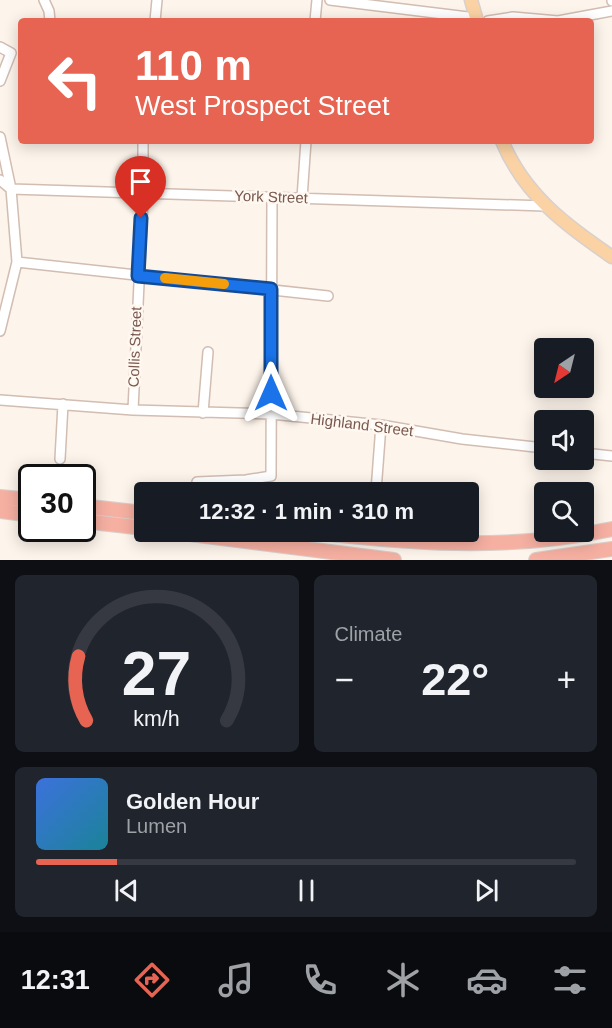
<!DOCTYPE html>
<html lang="en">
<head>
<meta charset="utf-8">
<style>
	:root { --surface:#171b24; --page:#20242c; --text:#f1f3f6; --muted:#9ea1a6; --line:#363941; --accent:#e66451 }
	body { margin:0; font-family:Arial,sans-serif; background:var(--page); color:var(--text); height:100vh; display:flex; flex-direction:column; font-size:22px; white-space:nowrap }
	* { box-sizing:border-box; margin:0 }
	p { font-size:20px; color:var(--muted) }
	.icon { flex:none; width:33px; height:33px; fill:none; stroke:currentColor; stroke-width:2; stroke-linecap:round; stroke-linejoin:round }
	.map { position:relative; height:560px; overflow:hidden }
	.panel { display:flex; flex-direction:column; gap:15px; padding:15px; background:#0d0f14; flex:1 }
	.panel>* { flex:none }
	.guide { position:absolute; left:18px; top:18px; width:576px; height:126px; border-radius:6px; box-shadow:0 3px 15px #0003; background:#e66451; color:#fff; overflow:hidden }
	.needle { width:39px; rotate:215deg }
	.fabs { position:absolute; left:534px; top:338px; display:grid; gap:12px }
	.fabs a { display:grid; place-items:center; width:60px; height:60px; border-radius:6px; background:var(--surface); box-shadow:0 3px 15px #0003; font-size:30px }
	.speed { position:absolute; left:18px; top:464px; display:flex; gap:12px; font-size:30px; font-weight:700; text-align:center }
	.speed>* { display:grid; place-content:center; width:78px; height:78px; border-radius:50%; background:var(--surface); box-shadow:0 3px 15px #0003; line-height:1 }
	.speed .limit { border:3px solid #111; border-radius:9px; background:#fff; color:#111 }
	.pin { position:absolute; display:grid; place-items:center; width:51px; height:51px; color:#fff; margin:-62px -26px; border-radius:50% 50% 50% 0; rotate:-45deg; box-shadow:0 0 6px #0007 }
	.pin .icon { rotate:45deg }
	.me { position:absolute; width:66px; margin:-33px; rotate:0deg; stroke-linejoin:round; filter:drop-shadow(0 0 4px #0008) }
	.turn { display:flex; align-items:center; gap:21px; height:126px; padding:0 18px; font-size:27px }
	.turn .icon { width:78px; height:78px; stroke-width:2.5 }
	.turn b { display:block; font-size:42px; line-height:51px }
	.big { font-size:45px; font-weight:600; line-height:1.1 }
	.panel .card { flex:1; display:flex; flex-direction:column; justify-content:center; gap:9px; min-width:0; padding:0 21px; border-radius:9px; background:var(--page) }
	.panel .dial { align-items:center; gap:0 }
	.dial svg { height:156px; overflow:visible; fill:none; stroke:var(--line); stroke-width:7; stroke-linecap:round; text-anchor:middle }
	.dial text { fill:var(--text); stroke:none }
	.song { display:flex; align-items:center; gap:18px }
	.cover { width:72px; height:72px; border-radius:9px; background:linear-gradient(135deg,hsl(220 70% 55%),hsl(190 70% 35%)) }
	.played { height:6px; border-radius:3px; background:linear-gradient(90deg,var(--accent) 15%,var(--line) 15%) }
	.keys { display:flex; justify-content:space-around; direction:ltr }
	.heat { display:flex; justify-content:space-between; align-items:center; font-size:33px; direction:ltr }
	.panel .tiles { flex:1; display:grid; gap:15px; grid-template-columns:1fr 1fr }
	.card:last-child { grid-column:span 2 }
	.trip { position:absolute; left:134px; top:482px; width:345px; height:60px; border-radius:6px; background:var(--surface); box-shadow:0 3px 15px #0003; font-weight:600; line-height:60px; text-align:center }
	.tabs { display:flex; height:96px; justify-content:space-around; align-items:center; background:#090b0e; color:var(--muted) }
	.tabs .icon { width:42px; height:42px }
	.tabs .active { color:var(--accent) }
	.tabs b { font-size:27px; color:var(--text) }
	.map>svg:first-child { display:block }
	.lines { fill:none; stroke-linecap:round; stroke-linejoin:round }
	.minor-casing { stroke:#d2bdb2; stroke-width:12 }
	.major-casing { stroke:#d9d0cd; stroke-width:15 }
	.highway-casing { stroke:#d9d0cd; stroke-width:16 }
	.minor { stroke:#fff; stroke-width:9 }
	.major { stroke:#fad2a4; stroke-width:12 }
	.highway { stroke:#f6b0a2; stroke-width:14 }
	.route-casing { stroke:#114b97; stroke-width:15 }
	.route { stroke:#1a73e8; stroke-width:10 }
	.slow { stroke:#f59e0b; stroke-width:10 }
	.labels { text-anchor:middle; stroke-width:5; stroke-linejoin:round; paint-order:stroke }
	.street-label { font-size:15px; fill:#79584d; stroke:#fff8f1 }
</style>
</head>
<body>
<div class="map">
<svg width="612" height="560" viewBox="0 0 612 560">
	<rect width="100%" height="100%" fill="#fdf4eb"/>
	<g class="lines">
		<defs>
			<path id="minor" d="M44 0 49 11 50 21
				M330 0 476 18
				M612 0V1
				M155 21 157 0
				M315 21 317 0
				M488 21 513 17 558 21 612 11
				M0 47 11 53 0 81
				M0 137 11 189 17 262 0 331
				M0 180 11 189 545 206
				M302 198 306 141
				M17 262 328 296
				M0 400 133 410 271 414 381 425 462 439 544 448
				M133 410 143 199V141
				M203 413 208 352
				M584 453 612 456
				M60 459 63 404
				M197 482 246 480 271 476 272 197
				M376 491 381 425"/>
			<path id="major" d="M471 0 477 21
				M502 141C525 196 565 224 612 257"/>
			<path id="highway" d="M0 497 32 500
				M82 506 144 513
				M0 511 32 515
				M82 521 144 528
				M166 531 394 560
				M302 531C412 543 502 552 612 529
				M536 560 612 549"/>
		</defs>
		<!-- minor casing -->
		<use href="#minor" class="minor-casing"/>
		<!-- major casing -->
		<use href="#major" class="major-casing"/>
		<!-- highway casing -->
		<use href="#highway" class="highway-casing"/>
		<!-- minor -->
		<use href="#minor" class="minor"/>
		<!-- major -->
		<use href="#major" class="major"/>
		<!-- highway -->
		<use href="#highway" class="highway"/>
	</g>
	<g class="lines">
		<defs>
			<path id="route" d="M141 218 138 276 271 289V393"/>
		</defs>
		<!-- route casing -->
		<use href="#route" class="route-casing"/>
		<!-- route -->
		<use href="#route" class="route"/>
		<!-- slow -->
		<path class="slow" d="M165 278 224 284"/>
	</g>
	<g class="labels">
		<!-- street labels -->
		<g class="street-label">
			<text transform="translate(271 197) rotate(2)" y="5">York Street</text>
			<text transform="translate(135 347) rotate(-88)" y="5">Collis Street</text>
			<text transform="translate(362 425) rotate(7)" y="5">Highland Street</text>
		</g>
	</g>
</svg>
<div class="fabs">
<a><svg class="needle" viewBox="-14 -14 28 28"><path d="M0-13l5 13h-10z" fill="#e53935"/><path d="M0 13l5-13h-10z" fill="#9ea1a6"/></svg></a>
<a><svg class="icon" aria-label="sound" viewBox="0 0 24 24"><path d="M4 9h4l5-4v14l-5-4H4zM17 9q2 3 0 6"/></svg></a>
<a><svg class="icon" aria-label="search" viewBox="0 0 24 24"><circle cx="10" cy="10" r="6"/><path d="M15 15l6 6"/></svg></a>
</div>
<div class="speed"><div class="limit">30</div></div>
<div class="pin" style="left:141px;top:218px;background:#d93025"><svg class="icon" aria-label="arrive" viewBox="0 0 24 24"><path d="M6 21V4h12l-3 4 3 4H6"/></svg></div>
<svg class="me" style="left:271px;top:393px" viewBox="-20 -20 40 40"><path d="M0-17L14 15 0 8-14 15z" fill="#1a73e8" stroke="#fff" stroke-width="4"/></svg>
<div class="trip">12:32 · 1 min · 310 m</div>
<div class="guide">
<div class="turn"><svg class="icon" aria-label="left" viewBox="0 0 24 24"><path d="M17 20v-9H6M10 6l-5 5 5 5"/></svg><div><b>110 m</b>West Prospect Street</div></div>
</div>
</div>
<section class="panel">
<div class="tiles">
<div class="card dial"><svg viewBox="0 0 100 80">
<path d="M14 69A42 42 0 1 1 86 69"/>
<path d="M14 69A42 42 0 0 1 10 36" stroke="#e66451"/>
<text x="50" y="56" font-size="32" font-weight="700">27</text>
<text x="50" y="72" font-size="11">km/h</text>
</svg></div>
<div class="card"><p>Climate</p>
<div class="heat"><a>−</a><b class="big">22°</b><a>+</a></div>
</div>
<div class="card">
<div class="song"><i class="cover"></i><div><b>Golden Hour</b><p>Lumen</p></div></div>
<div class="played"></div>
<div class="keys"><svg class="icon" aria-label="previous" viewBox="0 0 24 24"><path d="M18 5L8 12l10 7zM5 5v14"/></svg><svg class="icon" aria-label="pause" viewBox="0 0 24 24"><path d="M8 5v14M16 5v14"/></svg><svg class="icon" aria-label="next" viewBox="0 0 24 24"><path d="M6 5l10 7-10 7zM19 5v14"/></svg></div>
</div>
</div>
</section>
<nav class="tabs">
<b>12:31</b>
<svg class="icon active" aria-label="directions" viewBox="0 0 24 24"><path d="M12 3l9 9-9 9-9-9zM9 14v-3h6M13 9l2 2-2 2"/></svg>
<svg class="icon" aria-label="music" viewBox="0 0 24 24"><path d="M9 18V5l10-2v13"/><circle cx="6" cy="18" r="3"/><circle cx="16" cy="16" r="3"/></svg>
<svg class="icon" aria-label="phone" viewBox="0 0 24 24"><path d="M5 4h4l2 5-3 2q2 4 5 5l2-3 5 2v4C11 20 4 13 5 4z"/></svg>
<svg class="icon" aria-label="climate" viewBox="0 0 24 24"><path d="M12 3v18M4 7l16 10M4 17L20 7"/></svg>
<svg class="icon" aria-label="car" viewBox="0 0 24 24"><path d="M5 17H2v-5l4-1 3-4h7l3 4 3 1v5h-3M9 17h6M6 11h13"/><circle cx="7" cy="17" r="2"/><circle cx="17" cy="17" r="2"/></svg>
<svg class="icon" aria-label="filters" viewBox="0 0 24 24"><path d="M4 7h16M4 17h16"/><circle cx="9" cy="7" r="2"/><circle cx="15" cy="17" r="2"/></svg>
</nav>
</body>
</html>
